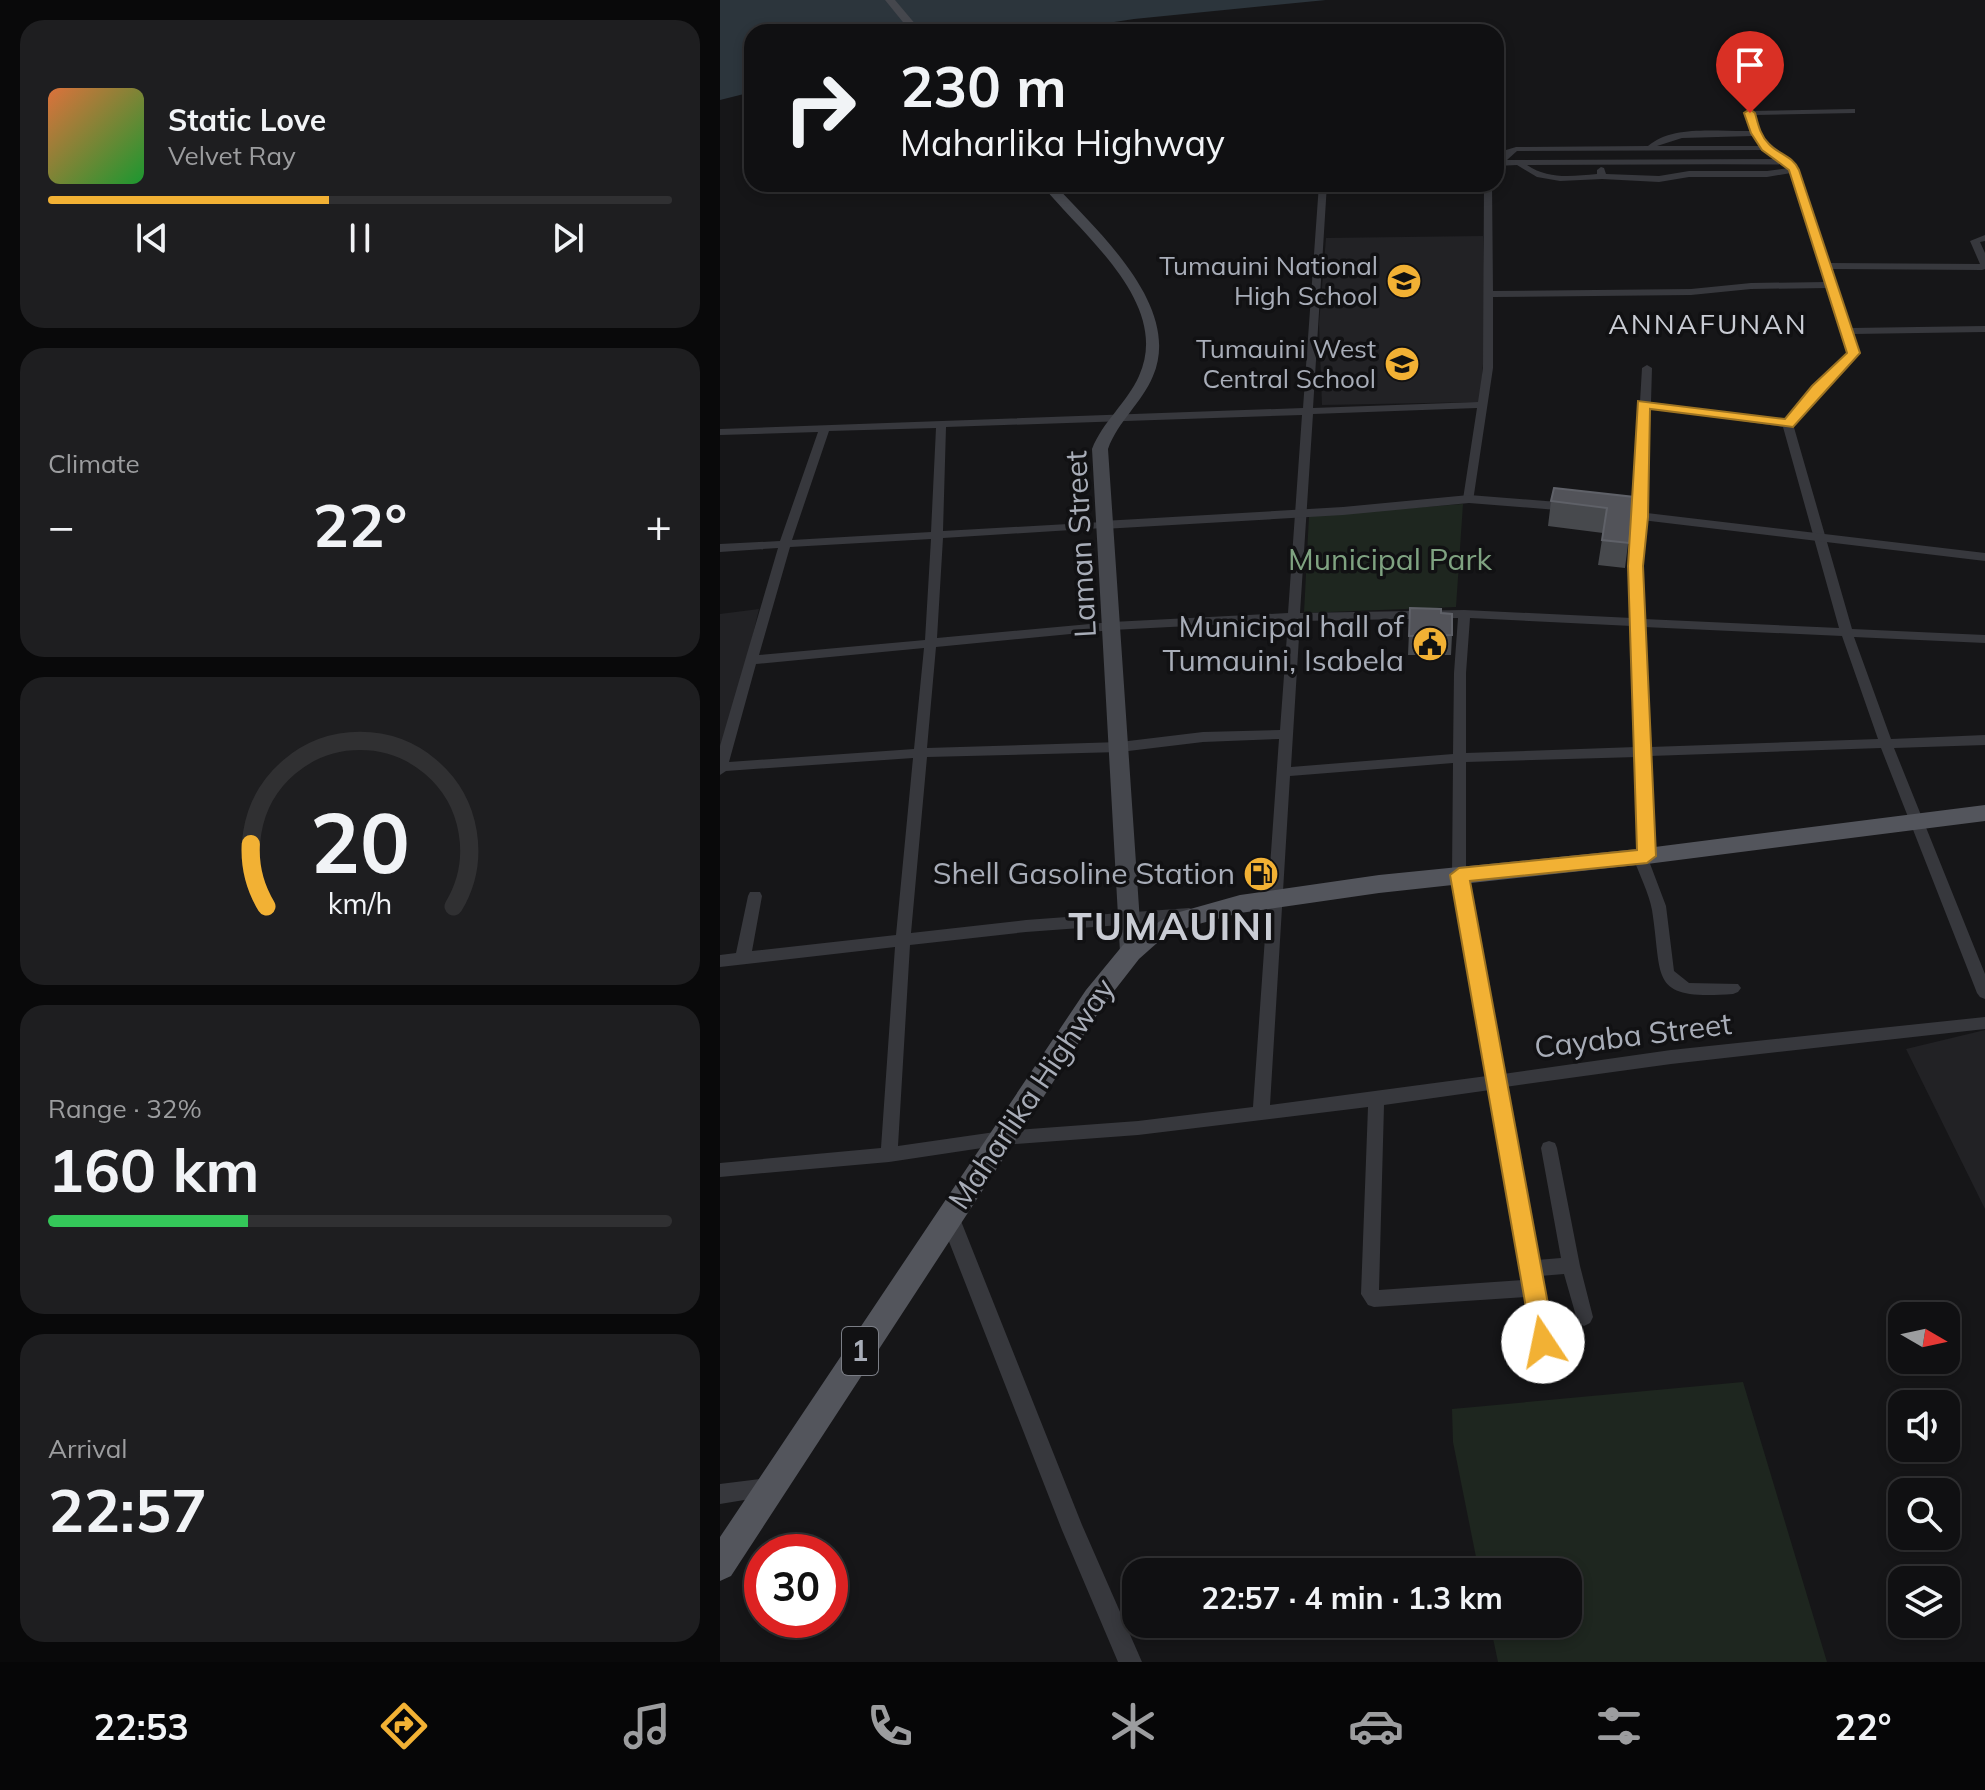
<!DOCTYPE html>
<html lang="en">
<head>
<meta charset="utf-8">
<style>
	:root { --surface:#101012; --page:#1e1e20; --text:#f1f3f6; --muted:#9c9d9f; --line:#303032; --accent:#f2b134 }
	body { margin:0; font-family:Mulish,sans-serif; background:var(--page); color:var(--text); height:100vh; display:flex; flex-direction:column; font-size:30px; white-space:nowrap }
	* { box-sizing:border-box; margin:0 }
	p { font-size:26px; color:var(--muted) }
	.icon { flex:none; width:44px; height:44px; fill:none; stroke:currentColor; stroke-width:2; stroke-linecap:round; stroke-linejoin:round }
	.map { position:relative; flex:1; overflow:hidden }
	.sheet { display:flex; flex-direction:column; gap:20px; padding:20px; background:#09090a; width:720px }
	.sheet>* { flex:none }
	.top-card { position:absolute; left:24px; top:24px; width:760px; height:168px; border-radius:24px; box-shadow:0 4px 12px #0003,0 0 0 2px var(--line); background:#101012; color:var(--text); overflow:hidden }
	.needle { width:52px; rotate:99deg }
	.fabs { position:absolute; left:1168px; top:1302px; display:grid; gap:16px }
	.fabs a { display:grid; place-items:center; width:72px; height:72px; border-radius:16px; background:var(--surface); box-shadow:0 4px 12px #0003,0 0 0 2px var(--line); font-size:40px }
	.speed { position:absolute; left:24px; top:1534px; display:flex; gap:16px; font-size:40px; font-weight:700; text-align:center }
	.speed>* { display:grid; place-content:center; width:104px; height:104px; border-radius:50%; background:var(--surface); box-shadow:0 4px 12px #0003,0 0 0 2px var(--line); line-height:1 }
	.speed .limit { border:12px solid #d22; background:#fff; color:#111 }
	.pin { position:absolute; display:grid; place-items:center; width:68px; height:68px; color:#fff; margin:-82px -34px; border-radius:50% 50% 50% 0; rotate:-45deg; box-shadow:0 0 8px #0007 }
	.pin .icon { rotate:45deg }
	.me { position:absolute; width:88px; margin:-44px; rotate:349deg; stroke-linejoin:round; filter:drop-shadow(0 0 6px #0008) }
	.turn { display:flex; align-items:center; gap:28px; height:168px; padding:0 24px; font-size:36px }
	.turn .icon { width:104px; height:104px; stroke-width:2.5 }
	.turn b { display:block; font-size:56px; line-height:68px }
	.big { font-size:60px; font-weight:700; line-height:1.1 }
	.sheet .card { flex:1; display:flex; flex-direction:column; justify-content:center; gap:12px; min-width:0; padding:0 28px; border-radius:24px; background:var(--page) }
	.sheet .dial { align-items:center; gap:0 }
	.dial svg { height:208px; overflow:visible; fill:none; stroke:var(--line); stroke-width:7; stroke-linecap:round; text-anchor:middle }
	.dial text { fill:var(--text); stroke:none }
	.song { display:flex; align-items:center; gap:24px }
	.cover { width:96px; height:96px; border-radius:12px; background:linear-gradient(135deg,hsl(20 70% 55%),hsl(130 70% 35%)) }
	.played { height:8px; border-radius:4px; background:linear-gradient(90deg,var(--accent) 45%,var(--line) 45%) }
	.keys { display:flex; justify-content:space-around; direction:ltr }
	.heat { display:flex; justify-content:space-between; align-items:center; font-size:44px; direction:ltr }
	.charge { height:12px; border-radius:6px; background:linear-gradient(90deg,#34c759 32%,var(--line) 0) }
	.trip { position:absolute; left:402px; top:1558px; width:460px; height:80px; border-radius:24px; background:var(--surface); box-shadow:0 4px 12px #0003,0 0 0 2px var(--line); font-weight:700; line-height:80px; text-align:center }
	.dock { display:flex; height:128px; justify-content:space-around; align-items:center; background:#060607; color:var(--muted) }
	.dock .icon { width:56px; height:56px }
	.dock .selected { color:var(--accent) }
	.dock b { font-size:36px; color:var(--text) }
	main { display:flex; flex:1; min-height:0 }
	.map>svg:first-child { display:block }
	.built { fill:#222225 }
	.green { fill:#1e261f }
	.water { fill:#2c353c }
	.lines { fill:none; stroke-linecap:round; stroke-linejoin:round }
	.minor { fill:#37383d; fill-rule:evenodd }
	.tertiary { fill:#37383d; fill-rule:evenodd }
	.secondary { fill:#45474d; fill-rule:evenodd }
	.primary { fill:#53555c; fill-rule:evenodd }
	.wall { fill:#47494d }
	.building { fill:#525359; stroke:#5f6168; stroke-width:2 }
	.route { fill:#f2b134; stroke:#9d7322; stroke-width:2 }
	.labels { text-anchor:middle; stroke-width:7; stroke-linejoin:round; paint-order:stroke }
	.far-poi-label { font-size:26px; fill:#a8adb8; stroke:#111113; text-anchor:end }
	.far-quarter-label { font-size:28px; letter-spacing:2px; fill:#c9ccd4; stroke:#111113 }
	.shield { fill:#111113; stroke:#7b7e86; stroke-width:2 }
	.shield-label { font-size:28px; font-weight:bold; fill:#a8adb8 }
	.street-label { font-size:30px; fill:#a8adb8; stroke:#111113 }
	.park-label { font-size:30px; fill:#7fa381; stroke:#111113 }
	.poi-label { font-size:30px; fill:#a8adb8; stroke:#111113; text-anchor:end }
	.district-label { font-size:38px; font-weight:bold; letter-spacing:2px; fill:#c9ccd4; stroke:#111113 }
</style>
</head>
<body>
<main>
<section class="sheet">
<div class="card">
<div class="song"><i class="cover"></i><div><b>Static Love</b><p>Velvet Ray</p></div></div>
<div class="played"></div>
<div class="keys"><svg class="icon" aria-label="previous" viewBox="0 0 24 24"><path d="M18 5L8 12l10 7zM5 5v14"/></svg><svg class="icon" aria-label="pause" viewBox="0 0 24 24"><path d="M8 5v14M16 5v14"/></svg><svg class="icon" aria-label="next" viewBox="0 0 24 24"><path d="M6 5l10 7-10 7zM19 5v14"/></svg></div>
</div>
<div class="card"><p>Climate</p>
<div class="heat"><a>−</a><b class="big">22°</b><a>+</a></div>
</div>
<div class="card dial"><svg viewBox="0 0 100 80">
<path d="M14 69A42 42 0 1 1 86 69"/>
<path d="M14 69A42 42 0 0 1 8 45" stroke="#f2b134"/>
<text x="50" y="56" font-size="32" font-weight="700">20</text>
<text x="50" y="72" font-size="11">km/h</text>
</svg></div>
<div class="card"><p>Range · 32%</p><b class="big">160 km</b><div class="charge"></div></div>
<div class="card"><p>Arrival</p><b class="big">22:57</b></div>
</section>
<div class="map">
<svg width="1265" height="1662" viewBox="0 0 1265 1662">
	<rect width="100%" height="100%" fill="#161618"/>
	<!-- built -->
	<path class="built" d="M763 236 766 326 760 402 602 405 599 324 606 238Z
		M39 609 3 761H0V614Z
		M1265 1030V1209L1186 1049Z"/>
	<!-- green -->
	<path class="green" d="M743 504 736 607 584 613 589 516Z
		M1023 1382 1107 1662H778L770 1624H848V1572H759L733 1442 732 1409Z"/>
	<!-- water -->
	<path class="water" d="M0 0H606L414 19 328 32H32V92L0 100Z"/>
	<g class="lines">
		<!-- minor -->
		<path class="minor" d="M1132 109H1135V113L1034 115C1040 146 1063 147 1078 170L1109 263 1260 264 1250 241 1265 235V241L1260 242 1265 253V269L1262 270 1111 269 1131 328 1265 326V332L1133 334 1139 353 1127 369 1101 391 1073 424 1132 629 1265 635V643L1134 637 1171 739 1265 735V745L1174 748 1265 974V999L1260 997 1257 993 1161 748 930 756 934 856 929 861 946 906 954 971 969 983 1018 984 1021 988 1018 992 1013 994C928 1000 943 980 932 910 929 893 919 874 913 857L920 852 917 757 746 762V875L783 1074 951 1050 1265 1017V1029L951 1064 785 1087 817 1260 841 1258 821 1148 823 1143 829 1141 835 1143 837 1148 860 1266 873 1317 870 1323 864 1326 858 1323 844 1274 820 1276 837 1368 835 1374 828 1377 821 1374 819 1368 806 1297 654 1307 648 1305 641 1294 648 1107 418 1135 282 1145 169 1162 0 1177V1163L161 1148 175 947 0 967V955L16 953 28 896 30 892H40L42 896 32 951 176 935 193 758 6 771 0 775V746L58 548 0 552V544L60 541 98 432 0 435V429L583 408 599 184H607L593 408 758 402 763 368 764 184H772L773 291 971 289 1031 283 1106 282 1071 173 1047 177H969L939 182 882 179 840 181 817 177 797 165 776 166V160L786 150 796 147 928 146C953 124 1000 132 1031 131L1026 113 1030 111ZM1033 136 1041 146H937L962 138ZM1047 150 1059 159 787 160 797 151ZM1065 164 1069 168 1047 171H969L939 176 886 174 884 168 881 167 877 170V174C853 176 829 180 807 165ZM1108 288 1129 353 1119 365 1093 387 1065 420 931 402 932 368 927 365 922 368 920 402 918 404 920 406C917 477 909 548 912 618L744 610 580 613 593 414 757 408 743 499 749 502 753 501 773 368V297L971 295 1031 289ZM931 408 1063 427 1119 628 924 619C921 549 928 478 931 408ZM582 415 568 613 392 622 217 638 223 538 383 528 389 525 383 522 223 531 226 427ZM216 428 211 532 72 540 109 431ZM211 539 205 640 39 655 70 547ZM738 618 734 673 733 754 571 767 580 621ZM750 618 912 626 916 747 746 753V673ZM568 621 560 730 483 732 400 742 207 748 216 647 392 630ZM924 627 1122 636 1158 739 930 747ZM204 648 194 749 9 762 36 664ZM559 739 533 1107 418 1121 282 1131 178 1146 190 945 306 932 469 920 474 918 476 914 474 910 469 908 306 920 191 933 207 757 400 752 483 742ZM733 763 732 875 767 1076 550 1105 570 776ZM770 1090 803 1280 659 1290 664 1105Z
			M48 1478 55 1481 58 1488 55 1495 0 1504V1484Z"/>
		<!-- tertiary -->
		<path class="tertiary" d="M749 495 850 503 856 507 850 511 749 503 623 515 383 529 376 525 383 521 623 507Z
			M893 509 1265 553V561L888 516V510Z
			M229 1207 236 1210 239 1216 362 1525 422 1662H398L342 1530 219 1216 222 1210Z"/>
		<!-- secondary -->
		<path class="secondary" d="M165 0H175L202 32H191Z
			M321 184H334C376 230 463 306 433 376 422 403 398 421 388 449L422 952 419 958 411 960 403 958 400 952 372 449C383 421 407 403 419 376 452 303 361 234 321 184Z"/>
		<!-- primary -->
		<path class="primary" d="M1265 805V821L927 864 659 893 520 913 471 926 437 943 419 959 384 1004 11 1576 0 1581V1537L366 990 403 945 421 931 456 913 520 895 659 875 927 848Z"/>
	</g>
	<!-- wall -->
	<path class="wall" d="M914 497 905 568 878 565 883 533 828 526 831 501Z
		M690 608 721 613 732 635 731 655H688Z"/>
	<!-- building -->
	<path class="building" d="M834 488 914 497 909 543 882 540 887 508 831 501Z
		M690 608 721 609V613L732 614V635L689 636Z"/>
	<!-- route -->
	<path class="route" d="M1030 109 1035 113C1038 124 1040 135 1049 144 1058 154 1073 156 1079 170L1140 353 1073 427 930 409 928 517 923 566 936 856 927 863 750 881 835 1342 832 1350 823 1353 815 1350 812 1342 730 875 739 868 917 850 908 566 918 401 1065 419 1092 386 1127 353 1069 170 1042 150 1031 133 1024 113Z"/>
	<!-- icons -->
	<defs>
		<symbol id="school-disc" viewBox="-11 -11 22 22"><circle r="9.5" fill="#f2b134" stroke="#111113"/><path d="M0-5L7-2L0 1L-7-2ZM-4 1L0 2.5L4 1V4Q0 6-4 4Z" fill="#111"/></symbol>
		<symbol id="civic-disc" viewBox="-11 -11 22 22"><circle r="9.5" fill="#f2b134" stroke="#111113"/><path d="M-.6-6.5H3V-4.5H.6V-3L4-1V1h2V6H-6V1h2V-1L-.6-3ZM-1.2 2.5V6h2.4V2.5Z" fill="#111"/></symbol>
		<symbol id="fuel-disc" viewBox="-11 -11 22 22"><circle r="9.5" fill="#f2b134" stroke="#111113"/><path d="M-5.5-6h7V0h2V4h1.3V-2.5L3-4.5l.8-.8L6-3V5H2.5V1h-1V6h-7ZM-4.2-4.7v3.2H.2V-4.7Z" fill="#111"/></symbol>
	</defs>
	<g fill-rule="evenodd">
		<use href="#school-disc" x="664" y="261" width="40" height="40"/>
		<use href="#school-disc" x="662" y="344" width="40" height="40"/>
		<use href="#civic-disc" x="690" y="624" width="40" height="40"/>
		<use href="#fuel-disc" x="521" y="854" width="40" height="40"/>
	</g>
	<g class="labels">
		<!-- far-poi labels -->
		<g class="far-poi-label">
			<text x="658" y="275">Tumauini National<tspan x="658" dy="30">High School</tspan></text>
			<text x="656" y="358">Tumauini West<tspan x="656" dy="30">Central School</tspan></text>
		</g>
		<!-- far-quarter labels -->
		<g class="far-quarter-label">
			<text x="988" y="334">ANNAFUNAN</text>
		</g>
		<!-- shield labels -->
		<rect class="shield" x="122" y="1327" width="36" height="48" rx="6"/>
		<g class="shield-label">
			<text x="140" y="1361">1</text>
		</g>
		<!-- street labels -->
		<g class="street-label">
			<text transform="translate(361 544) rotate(-93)" y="10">Laman Street</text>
			<text transform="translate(913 1036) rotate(-7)" y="10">Cayaba Street</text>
			<text transform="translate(312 1094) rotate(-56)" y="10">Maharlika Highway</text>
		</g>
		<!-- park labels -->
		<g class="park-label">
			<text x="670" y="570">Municipal Park</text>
		</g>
		<!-- poi labels -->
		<g class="poi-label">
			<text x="684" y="637">Municipal hall of<tspan x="684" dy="34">Tumauini, Isabela</tspan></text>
			<text x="515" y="884">Shell Gasoline Station</text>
		</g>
		<!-- district labels -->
		<g class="district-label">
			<text x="452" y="940">TUMAUINI</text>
		</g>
	</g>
</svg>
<div class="fabs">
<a><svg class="needle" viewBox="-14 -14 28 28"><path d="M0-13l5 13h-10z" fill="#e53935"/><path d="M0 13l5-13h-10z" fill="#9c9d9f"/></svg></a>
<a><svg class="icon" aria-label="sound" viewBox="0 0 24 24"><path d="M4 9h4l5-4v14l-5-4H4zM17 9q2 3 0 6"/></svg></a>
<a><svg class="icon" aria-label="search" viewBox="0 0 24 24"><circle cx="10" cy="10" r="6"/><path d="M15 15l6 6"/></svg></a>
<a><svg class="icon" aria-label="layers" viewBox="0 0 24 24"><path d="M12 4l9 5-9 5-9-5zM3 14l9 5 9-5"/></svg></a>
</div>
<div class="speed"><div class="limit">30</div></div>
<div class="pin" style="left:1030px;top:113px;background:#d93025"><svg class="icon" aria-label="arrive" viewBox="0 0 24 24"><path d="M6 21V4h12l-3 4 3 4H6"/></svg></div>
<svg class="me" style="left:823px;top:1342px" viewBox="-20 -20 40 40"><circle r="19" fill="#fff"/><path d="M0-13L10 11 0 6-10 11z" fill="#f2b134"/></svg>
<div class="trip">22:57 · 4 min · 1.3 km</div>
<div class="top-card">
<div class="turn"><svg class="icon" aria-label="right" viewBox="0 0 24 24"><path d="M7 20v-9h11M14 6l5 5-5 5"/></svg><div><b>230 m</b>Maharlika Highway</div></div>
</div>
</div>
</main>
<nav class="dock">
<b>22:53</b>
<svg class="icon selected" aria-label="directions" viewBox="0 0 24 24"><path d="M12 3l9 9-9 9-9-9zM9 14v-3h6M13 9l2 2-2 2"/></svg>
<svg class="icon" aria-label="music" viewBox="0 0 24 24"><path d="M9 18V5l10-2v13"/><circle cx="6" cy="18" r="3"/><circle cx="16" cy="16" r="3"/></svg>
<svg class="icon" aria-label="phone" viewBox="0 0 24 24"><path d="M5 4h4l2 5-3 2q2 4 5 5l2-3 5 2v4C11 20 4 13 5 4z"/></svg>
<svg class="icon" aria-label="climate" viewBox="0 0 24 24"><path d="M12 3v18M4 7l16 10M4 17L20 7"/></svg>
<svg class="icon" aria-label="car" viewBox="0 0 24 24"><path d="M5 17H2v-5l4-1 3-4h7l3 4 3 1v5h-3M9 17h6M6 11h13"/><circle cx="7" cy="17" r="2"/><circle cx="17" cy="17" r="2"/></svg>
<svg class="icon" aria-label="filters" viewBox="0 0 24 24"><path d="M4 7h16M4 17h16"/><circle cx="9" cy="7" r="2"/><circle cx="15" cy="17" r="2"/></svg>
<b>22°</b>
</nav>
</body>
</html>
